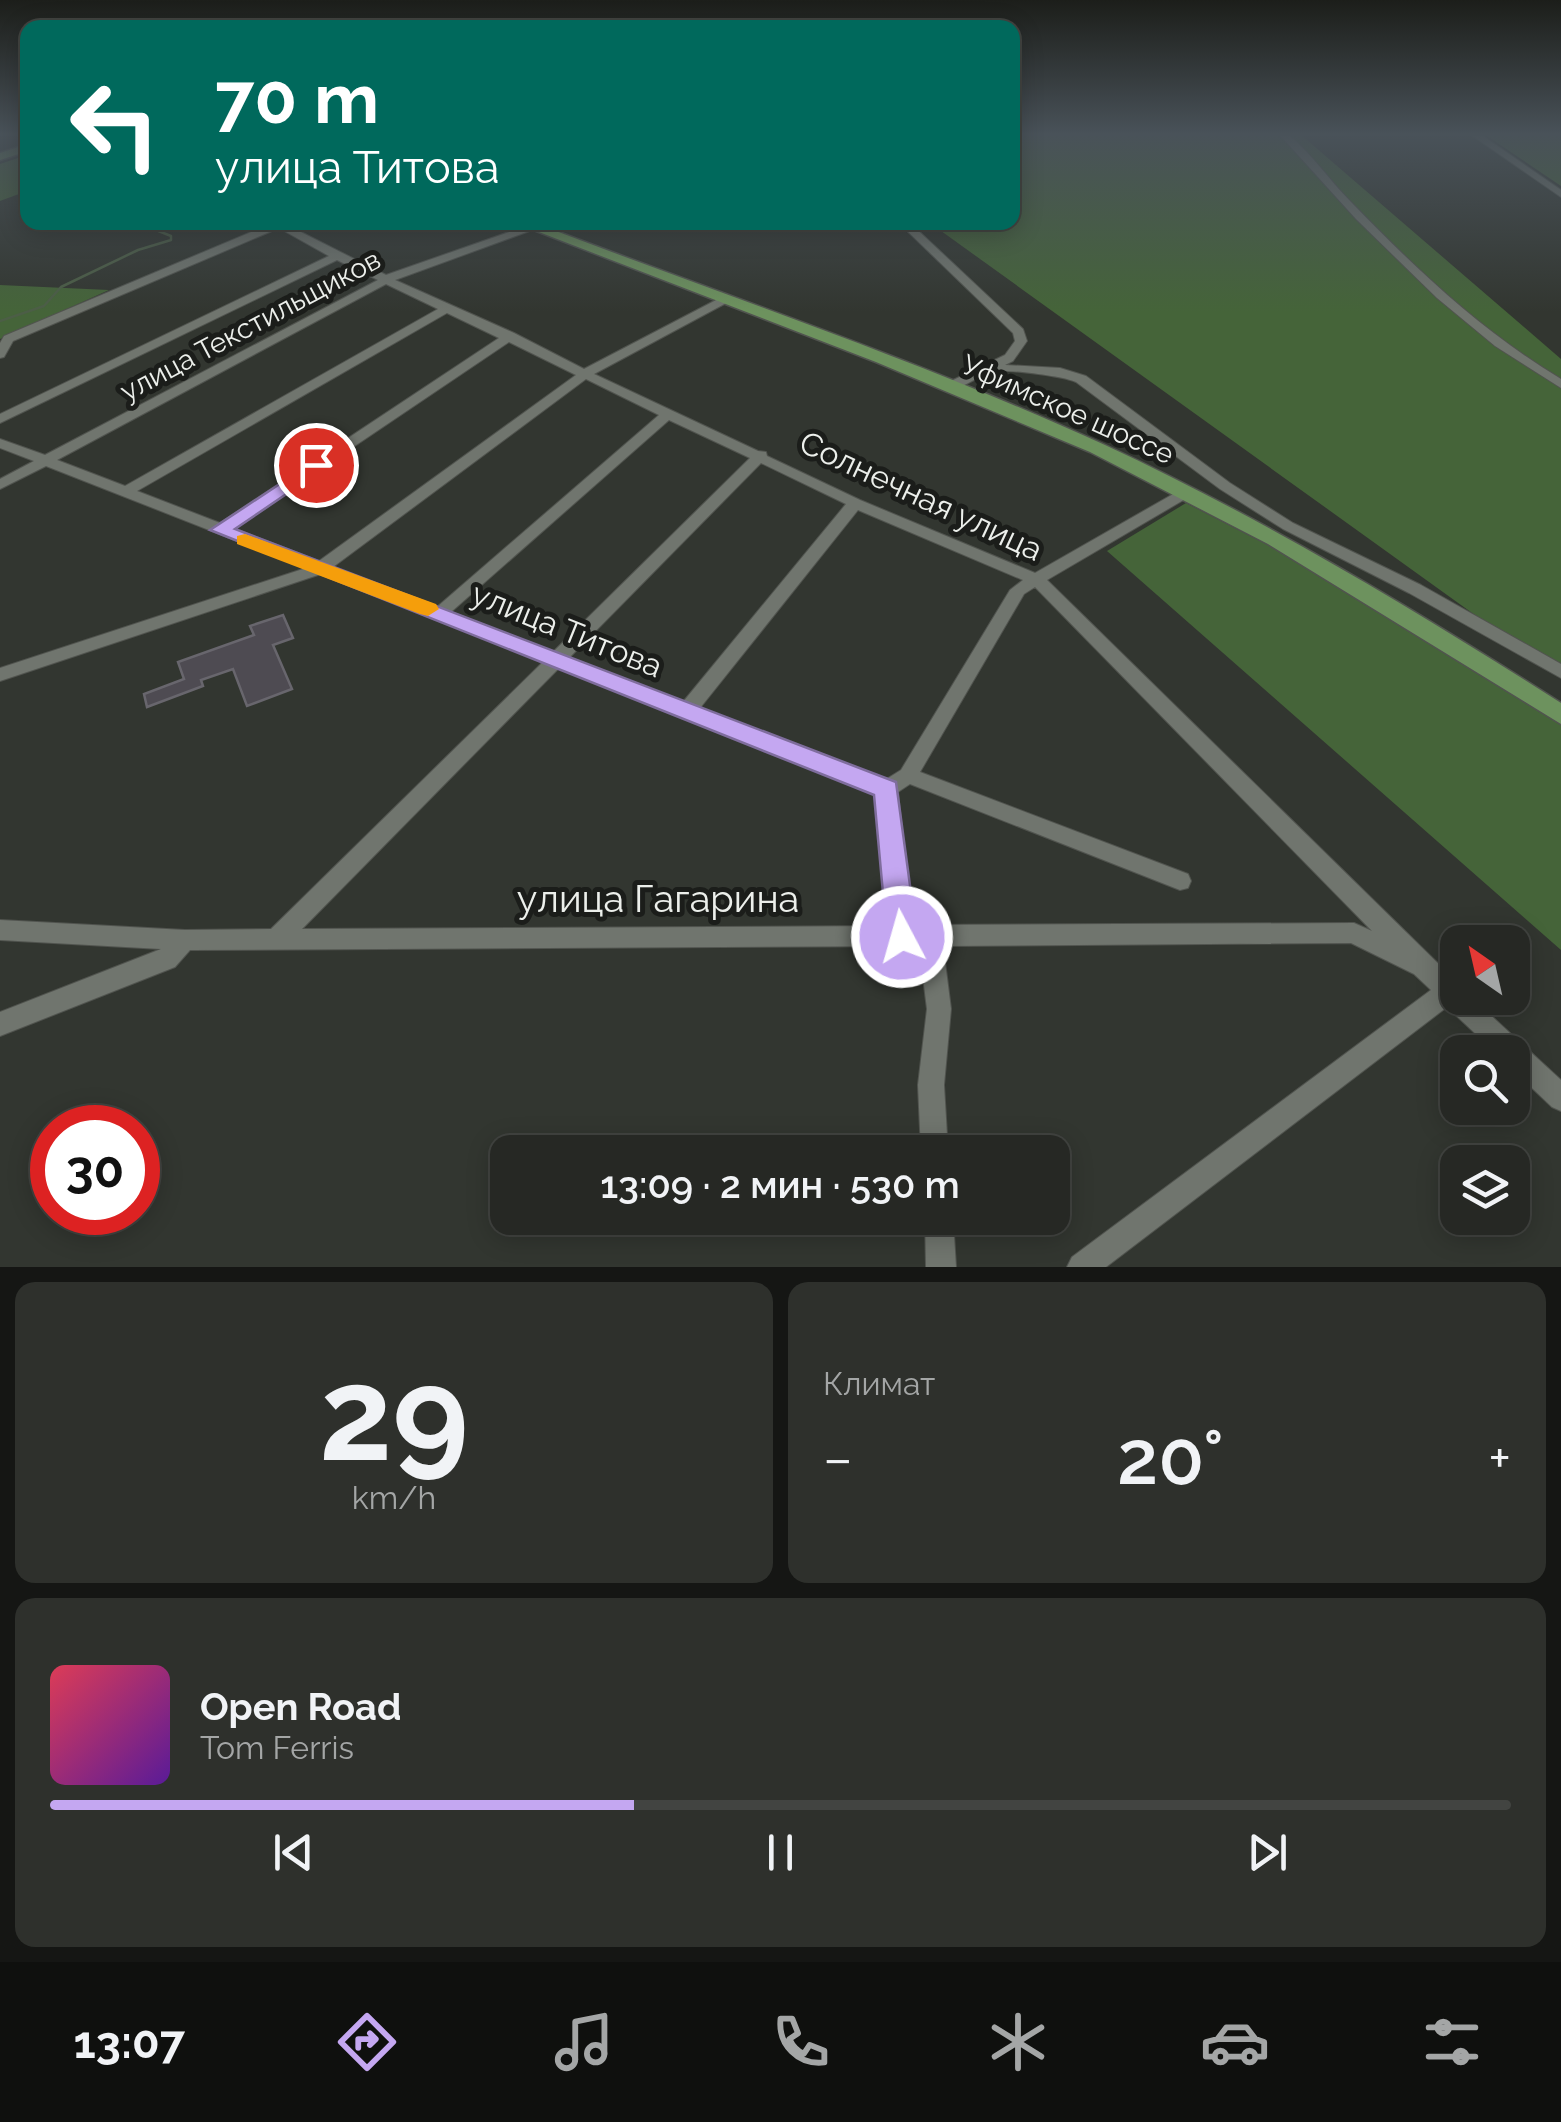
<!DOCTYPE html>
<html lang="ru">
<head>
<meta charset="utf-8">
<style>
	:root { --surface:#262824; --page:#2e302c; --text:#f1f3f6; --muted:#a4a6a6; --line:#424441; --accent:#c4a7f1 }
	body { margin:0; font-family:Raleway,sans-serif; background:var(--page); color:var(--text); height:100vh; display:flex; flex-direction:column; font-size:38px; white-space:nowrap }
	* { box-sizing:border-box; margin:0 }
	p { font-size:32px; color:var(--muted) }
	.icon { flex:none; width:55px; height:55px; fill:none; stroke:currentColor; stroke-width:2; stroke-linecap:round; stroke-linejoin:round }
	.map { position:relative; height:1267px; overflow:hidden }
	.side { display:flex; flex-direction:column; gap:15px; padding:15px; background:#151614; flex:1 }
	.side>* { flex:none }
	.hud { position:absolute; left:20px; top:20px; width:1000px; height:210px; border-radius:20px; box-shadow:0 5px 25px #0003,0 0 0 2px var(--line); background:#00695c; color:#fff; overflow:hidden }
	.needle { width:65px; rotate:326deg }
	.tools { position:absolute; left:1440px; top:925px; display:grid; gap:20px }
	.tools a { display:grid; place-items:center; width:90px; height:90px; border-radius:20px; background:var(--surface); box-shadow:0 5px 25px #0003,0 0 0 2px var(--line); font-size:50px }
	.speed { position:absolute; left:30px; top:1105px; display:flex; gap:20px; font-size:50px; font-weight:700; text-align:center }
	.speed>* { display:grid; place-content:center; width:130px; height:130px; border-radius:50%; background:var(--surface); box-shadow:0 5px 25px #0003,0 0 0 2px var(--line); line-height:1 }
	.speed .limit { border:15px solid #d22; background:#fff; color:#111 }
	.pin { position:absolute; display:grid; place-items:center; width:85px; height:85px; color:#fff; margin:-42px; border:5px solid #fff; border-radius:50%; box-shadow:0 2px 10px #0007 }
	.me { position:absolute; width:110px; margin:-55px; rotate:354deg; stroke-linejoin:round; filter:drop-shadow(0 0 8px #0008) }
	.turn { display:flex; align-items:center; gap:35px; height:210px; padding:0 30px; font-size:45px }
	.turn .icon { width:130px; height:130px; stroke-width:2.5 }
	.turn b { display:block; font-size:70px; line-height:85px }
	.big { font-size:75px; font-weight:600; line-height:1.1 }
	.side .tile { flex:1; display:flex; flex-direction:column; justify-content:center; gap:15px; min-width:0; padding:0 35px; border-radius:20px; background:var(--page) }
	.side .dial { align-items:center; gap:0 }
	.dial b { font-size:130px; line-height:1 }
	.song { display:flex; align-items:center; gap:30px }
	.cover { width:120px; height:120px; border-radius:15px; background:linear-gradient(135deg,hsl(350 70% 55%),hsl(270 70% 35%)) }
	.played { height:10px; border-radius:5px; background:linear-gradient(90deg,var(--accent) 40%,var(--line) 40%) }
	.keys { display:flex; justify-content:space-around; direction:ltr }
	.heat { display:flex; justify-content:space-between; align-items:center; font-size:55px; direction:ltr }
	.side .tiles { flex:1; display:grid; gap:15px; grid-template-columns:1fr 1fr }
	.tile:last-child { grid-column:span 2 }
	.trip { position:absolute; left:490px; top:1135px; width:580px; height:100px; border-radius:20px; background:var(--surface); box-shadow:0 5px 25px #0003,0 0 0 2px var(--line); font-weight:600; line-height:100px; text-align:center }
	.tab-bar { display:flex; height:160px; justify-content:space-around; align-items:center; background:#0f100e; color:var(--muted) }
	.tab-bar .icon { width:70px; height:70px }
	.tab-bar .active { color:var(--accent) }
	.tab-bar b { font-size:45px; color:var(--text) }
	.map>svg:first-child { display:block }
	.green { fill:#456439 }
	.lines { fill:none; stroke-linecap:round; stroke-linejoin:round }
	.stream { stroke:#4c5e46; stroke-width:2.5 }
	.building { fill:#4e4b52; stroke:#68666d; stroke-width:2.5 }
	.minor-casing { stroke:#51544f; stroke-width:2 }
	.major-casing { stroke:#51544f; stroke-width:3 }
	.minor { fill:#70756e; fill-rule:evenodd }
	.major { fill:#6d925e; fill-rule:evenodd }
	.route { fill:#c4a7f1; stroke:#7f6d9d; stroke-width:2.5 }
	.slow { fill:#f59e0b }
	.labels { text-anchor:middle; stroke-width:10; stroke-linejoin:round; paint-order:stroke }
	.far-street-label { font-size:28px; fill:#ecefeb; stroke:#1b1d1a }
	.street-label { font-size:32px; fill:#ecefeb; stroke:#1b1d1a }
	.near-street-label { font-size:38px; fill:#ecefeb; stroke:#1b1d1a }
</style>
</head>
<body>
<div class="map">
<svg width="1561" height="1267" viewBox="0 0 1561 1267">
	<rect width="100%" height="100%" fill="#323630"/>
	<!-- green -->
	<path class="green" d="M1013 134H1300L1561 359V677L930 223 1012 222Z
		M1484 134H1561V186Z
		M27 155V191L0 201V164Z
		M0 285 109 290 0 339Z
		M1186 503 1356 590 1561 725V950L1107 551Z"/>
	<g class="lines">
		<!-- stream -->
		<path class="stream" d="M0 321 44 306 61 287 138 250 171 240V236L156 230 168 222"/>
	</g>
	<!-- building -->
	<path class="building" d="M283 615 293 638 273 645 292 689 247 706 233 669 201 680 203 686 147 707 144 694 184 679 178 662 254 635 250 626Z"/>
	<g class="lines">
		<defs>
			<path id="minor" d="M1279 134H1288C1312 154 1329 180 1351 202 1415 268 1481 331 1561 379V388L1495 346 1437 298 1356 219Z
				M1470 134H1480L1561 190V197Z
				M275 222H290L287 225 386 275 529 225H535V229L395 280 514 333 584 369 720 298H728V302L594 374 758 451 766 452 767 456 860 500 1035 573 1182 489H1192V495L1047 580 1458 983V998H1472L1561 1080V1111L1552 1107 1512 1069V1052H1495L1447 1007 1106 1267H1067L1072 1257 1431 990 1414 974 1351 943 943 946 951 1009 944 1085 948 1152H921L918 1085 927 1009 919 946 190 950 175 967 0 1036V1012L161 949 0 940V920L185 930 271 929 543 662 321 574 0 681V668L306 568 46 466 0 489V479L34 461 0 448V439L45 455 378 280 337 260 0 423V414L329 256 279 228 13 341 4 357 0 358V343L4 336ZM386 284 438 309 125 486 57 460ZM447 313 499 338 220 523 137 491ZM509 342 576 375 319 561 233 528ZM586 379 659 415 437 607 333 567ZM669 420 750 458 553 652 451 612ZM761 463 846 504 683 702 569 658ZM858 510 1023 580 1010 590 901 770 885 780 700 708ZM1035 587 1372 931 1354 923 912 925 898 792 910 784 1180 890 1188 888 1191 881 1188 874 920 772 1024 594ZM559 668 877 794 889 926 302 929Z
				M898 222H909L1023 329 1027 341 1013 361 1005 365 1060 368 1086 376 1230 483 1293 523 1421 585 1561 664V678L1409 593 1283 529 1220 489 1076 382C1063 376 1001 368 990 372 975 378 961 390 945 390V384L1005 355 1015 341 1013 333Z
				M925 1218H953L956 1267H926Z"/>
			<path id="major" d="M28 144V151L0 160V153Z
				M513 222H532C723 295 919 360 1105 445 1264 519 1414 609 1561 703V724L1268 544 1090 452 876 362Z"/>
		</defs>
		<!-- minor casing -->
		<use href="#minor" class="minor-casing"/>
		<!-- major casing -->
		<use href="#major" class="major-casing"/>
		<!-- minor -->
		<use href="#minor" class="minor"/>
		<!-- major -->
		<use href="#major" class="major"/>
	</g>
	<!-- sky -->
	<linearGradient id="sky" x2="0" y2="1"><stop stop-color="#1c1e1a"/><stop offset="0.43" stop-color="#495259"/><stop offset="1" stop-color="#495259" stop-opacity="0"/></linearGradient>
	<rect width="1561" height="312" fill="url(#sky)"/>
	<!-- route -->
	<path class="route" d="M316 460 323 461V469L235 529 896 782 917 937 913 946 902 950 891 946 887 937 874 795 210 530Z"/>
	<!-- slow -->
	<path class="slow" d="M245 534 436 604 439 609 428 616 420 614 237 544V536Z"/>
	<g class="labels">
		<!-- far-street labels -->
		<g class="far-street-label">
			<text transform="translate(250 325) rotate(-28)" y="10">улица Текстильщиков</text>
			<text transform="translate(1068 409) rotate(24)" y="10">Уфимское шоссе</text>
		</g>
		<!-- street labels -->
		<g class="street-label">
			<text transform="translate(921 496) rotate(25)" y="11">Солнечная улица</text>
			<text transform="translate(567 630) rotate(22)" y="11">улица Титова</text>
		</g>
		<!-- near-street labels -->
		<g class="near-street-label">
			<text x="658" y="912">улица Гагарина</text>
		</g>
	</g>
</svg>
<div class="tools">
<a><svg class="needle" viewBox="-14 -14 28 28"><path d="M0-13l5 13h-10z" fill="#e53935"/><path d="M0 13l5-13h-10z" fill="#a4a6a6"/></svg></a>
<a><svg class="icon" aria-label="search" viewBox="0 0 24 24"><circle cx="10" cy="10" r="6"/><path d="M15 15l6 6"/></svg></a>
<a><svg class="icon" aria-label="layers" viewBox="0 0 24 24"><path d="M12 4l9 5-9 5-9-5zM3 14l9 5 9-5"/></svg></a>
</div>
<div class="speed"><div class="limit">30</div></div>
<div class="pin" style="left:316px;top:465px;background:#d93025"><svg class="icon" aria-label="arrive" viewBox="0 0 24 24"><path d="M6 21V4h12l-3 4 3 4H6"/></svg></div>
<svg class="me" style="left:902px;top:937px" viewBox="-20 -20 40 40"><circle r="17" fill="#c4a7f1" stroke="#fff" stroke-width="3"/><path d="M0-11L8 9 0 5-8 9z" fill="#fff"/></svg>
<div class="trip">13:09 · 2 мин · 530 m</div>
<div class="hud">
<div class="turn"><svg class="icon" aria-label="left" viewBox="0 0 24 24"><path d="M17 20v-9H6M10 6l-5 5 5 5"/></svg><div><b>70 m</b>улица Титова</div></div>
</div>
</div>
<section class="side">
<div class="tiles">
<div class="tile dial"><b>29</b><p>km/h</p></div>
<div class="tile"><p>Климат</p>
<div class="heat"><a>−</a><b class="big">20°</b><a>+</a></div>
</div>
<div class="tile">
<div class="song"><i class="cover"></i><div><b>Open Road</b><p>Tom Ferris</p></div></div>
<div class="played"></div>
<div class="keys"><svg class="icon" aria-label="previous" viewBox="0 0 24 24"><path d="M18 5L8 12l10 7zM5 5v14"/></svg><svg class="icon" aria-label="pause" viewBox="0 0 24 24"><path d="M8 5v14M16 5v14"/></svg><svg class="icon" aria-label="next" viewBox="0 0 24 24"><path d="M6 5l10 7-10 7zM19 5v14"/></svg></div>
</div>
</div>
</section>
<nav class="tab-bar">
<b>13:07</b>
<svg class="icon active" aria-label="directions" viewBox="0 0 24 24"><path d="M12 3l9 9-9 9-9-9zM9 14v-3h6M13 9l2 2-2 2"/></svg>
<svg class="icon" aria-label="music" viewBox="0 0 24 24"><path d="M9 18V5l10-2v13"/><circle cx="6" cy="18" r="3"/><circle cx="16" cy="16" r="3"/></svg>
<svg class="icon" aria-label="phone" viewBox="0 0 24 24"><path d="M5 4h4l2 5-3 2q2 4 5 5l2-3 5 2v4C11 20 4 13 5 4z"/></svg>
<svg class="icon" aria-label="climate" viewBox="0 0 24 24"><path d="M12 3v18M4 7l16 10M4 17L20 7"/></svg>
<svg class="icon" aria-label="car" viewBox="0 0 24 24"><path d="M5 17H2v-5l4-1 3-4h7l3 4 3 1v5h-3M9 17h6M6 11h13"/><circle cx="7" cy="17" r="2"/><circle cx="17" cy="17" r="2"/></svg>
<svg class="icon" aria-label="filters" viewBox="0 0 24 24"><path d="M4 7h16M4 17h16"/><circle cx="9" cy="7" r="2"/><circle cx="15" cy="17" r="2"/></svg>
</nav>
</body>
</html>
